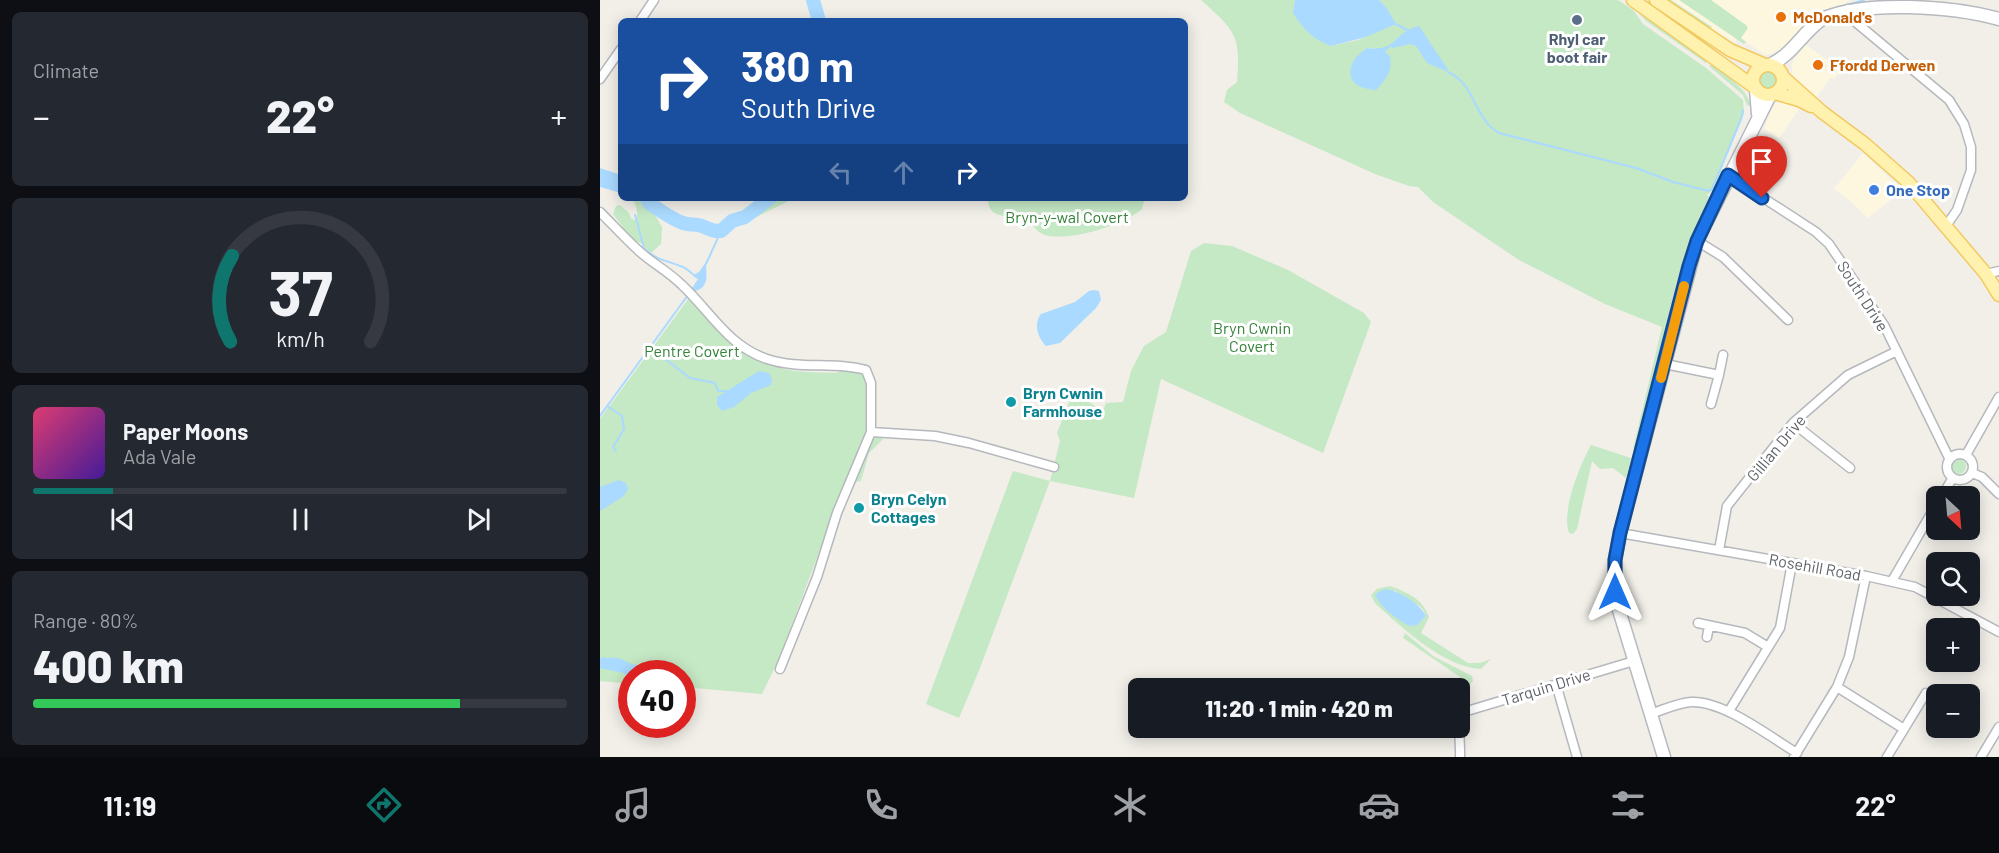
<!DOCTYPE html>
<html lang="en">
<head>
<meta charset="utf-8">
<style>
	:root { --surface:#171b24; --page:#242831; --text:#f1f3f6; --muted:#9ea1a6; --line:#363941; --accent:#0f766e }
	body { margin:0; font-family:Barlow,sans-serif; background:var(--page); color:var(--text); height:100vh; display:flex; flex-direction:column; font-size:22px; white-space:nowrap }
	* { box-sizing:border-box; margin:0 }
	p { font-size:20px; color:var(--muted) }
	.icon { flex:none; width:33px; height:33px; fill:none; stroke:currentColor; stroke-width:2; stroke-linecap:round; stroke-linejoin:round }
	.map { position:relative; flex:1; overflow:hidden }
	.drawer { display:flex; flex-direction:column; gap:12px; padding:12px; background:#0d0f14; width:600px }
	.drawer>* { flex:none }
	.top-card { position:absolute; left:18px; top:18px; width:570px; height:183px; border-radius:9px; box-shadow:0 3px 15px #0003; background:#1a4fa0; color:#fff; overflow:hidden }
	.needle { width:39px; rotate:154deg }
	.buttons { position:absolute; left:1326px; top:486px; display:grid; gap:12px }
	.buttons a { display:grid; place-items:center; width:54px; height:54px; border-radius:9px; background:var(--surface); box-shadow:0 3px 15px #0003; font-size:30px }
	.speed { position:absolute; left:18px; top:660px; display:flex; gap:12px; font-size:30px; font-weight:700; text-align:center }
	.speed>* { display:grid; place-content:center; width:78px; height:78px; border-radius:50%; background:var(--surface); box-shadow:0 3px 15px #0003; line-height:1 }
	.speed .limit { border:9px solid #d22; background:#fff; color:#111 }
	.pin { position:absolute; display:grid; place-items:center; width:51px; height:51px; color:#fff; margin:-62px -26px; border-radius:50% 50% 50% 0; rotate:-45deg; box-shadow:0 0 6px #0007 }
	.pin .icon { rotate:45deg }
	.me { position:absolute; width:66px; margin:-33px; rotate:0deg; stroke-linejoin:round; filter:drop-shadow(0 0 4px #0008) }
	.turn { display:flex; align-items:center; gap:21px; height:126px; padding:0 24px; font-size:27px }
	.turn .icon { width:78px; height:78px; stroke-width:2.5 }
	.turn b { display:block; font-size:42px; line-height:51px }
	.lanes { display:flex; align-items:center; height:57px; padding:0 24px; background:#0003; justify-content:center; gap:30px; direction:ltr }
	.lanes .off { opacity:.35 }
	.big { font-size:45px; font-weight:800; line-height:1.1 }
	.drawer .card { flex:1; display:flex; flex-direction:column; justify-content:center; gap:9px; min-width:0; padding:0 21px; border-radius:9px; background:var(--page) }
	.drawer .dial { align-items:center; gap:0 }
	.dial svg { height:156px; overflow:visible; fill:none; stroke:var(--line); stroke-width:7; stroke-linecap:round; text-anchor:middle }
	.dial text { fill:var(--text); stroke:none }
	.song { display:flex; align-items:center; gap:18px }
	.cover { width:72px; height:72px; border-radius:9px; background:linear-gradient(135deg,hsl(340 70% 55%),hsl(260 70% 35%)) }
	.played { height:6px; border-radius:3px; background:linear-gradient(90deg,var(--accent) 15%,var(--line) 15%) }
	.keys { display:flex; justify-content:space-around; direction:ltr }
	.heat { display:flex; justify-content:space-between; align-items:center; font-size:33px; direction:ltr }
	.charge { height:9px; border-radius:4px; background:linear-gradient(90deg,#34c759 80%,var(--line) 0) }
	.trip { position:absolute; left:528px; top:678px; width:342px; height:60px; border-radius:9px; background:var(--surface); box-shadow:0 3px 15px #0003; font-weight:800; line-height:60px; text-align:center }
	.tab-bar { display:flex; height:96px; justify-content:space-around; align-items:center; background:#090b0e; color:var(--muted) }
	.tab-bar .icon { width:42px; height:42px }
	.tab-bar .selected { color:var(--accent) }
	.tab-bar b { font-size:27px; color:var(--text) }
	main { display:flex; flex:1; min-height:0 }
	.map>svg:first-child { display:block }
	.commercial { fill:#fef7e0 }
	.green { fill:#c5e8c5; fill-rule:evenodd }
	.water { fill:#aadaff }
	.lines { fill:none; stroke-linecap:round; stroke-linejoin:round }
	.stream { stroke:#aadaff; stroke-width:2 }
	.river { stroke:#aadaff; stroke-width:14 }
	.street-casing { stroke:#b5b8bc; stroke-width:11 }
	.secondary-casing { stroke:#b6babf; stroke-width:15 }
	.primary-casing { stroke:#f2c960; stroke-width:15 }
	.street { stroke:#fff; stroke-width:8 }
	.secondary { stroke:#fff; stroke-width:12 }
	.primary { stroke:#fff2af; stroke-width:12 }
	.route-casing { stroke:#114b97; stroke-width:15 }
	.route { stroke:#1a73e8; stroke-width:10 }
	.slow { stroke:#f59e0b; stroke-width:10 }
	.food-dot { fill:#e8710a; stroke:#fff; stroke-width:2 }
	.service-dot { fill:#5c6f8a; stroke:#fff; stroke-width:2 }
	.shop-dot { fill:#3f7fe0; stroke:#fff; stroke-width:2 }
	.culture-dot { fill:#0f9aa8; stroke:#fff; stroke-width:2 }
	.labels { text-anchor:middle; stroke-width:6; stroke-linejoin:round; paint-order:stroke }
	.food-label { font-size:16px; font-weight:bold; fill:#c56008; stroke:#fff; text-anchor:start }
	.service-label { font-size:16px; font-weight:bold; fill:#4e5e75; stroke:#fff }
	.shop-label { font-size:16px; font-weight:bold; fill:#366cbe; stroke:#fff; text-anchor:start }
	.park-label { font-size:16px; fill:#348238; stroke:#fff }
	.street-label { font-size:16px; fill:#5f6368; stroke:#fff }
	.culture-label { font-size:16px; font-weight:bold; fill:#0d838f; stroke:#fff; text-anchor:start }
</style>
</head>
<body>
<main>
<section class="drawer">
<div class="card"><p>Climate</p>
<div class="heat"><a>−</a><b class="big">22°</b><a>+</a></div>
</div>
<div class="card dial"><svg viewBox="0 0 100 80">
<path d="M14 69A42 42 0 1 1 86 69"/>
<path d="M14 69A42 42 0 0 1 15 25" stroke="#0f766e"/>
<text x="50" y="56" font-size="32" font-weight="700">37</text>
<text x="50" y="72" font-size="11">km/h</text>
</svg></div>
<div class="card">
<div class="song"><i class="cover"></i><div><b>Paper Moons</b><p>Ada Vale</p></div></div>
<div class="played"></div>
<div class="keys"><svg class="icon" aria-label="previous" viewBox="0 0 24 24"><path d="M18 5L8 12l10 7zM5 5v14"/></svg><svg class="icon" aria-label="pause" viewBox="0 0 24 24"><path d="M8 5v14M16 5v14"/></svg><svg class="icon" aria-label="next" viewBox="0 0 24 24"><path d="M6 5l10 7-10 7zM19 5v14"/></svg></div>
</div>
<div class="card"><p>Range · 80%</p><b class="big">400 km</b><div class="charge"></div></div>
</section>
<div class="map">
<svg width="1399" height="757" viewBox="0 0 1399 757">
	<rect width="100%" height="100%" fill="#f1efe8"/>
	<!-- commercial -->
	<path class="commercial" d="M1058 0H1251L1211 21 1180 51 1167 55 1164 54 1140 38 1147 29 1145 26 1134 42 1125 36 1122 40Z
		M1205 44 1242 71 1234 79 1231 77 1217 97 1195 80 1192 74V63Z
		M1182 102H1188L1200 108 1179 138 1164 129 1170 113 1176 103Z
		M1263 153 1303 191 1267 218 1253 203 1234 189Z"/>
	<!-- green -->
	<path class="green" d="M601 0H695L694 7 731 46 758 40 779 31 786 7 779 0H1018L1033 10 1043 24 1106 68 1143 100 1144 114 1113 190 1107 195 1109 197 1087 248 1078 277 1036 447 1033 449 1062 327 1005 304 919 260 833 202 818 187 809 186 775 174 640 113 624 102 627 90 637 82C641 34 635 31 601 0ZM768 48 788 50 784 52 790 56 789 68Z
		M1063 0H1071L1112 27 1108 31Z
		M1079 0H1111L1146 25 1148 28 1141 38 1146 42 1144 44Z
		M1038 12 1106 60V63L1046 21Z
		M1112 65C1126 76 1147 88 1151 106L1147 105 1143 95 1109 66Z
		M1157 80a10 10 0 1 1 20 0a10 10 0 1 1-20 0Z
		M32 198H45L62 227 61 244 51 253 41 243 28 239 22 226 13 214 16 206 20 205 29 213 31 218 36 221C39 212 36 206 32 198Z
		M174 198H195L152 219 150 216Z
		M388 198H545L542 209C524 225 469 242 445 235 435 232 433 222 423 219 408 215 387 219 388 198Z
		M604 243 632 246 688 270 764 313 771 322 723 453 561 379 534 498 450 481 380 668 359 718 326 704 413 471 450 481 460 441 457 433 473 392 503 411 506 403 523 402 531 371 544 346 566 332 591 251Z
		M93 297C120 334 142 361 189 370 204 373 221 372 236 373 242 370 248 370 255 371 277 373 270 410 270 427L266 430 267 435 237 504 179 659 162 694 83 687 82 674H32L31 684 0 681V419L89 298Z
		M277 436H281L283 439 269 453 261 481 255 482 250 492 273 438Z
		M991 445 1031 458 1026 478 1013 468 1000 469 992 461 977 529 973 534 969 533C961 511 980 465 991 445Z
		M1350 466a8 8 0 1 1 16 0a8 8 0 1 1-16 0Z
		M790 586C808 593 822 598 829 617L821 633 868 663H880L891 659 881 669C845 668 801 627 775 603L771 595 777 589ZM794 590 822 608 826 616 810 626 793 614Z
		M805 633 833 656 872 676 873 681 860 696 866 681 803 638Z"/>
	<!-- water -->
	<path class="water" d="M695 0H779L786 7 796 24 766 37 731 46C713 39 704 30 693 13Z
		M819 26 847 68 848 72 827 63 816 46 810 44 793 48 791 46 785 52 790 56C793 71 786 79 776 90 759 89 744 82 753 62 755 56 763 52 767 48 798 52 793 32 819 26Z
		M0 168 21 175V193L0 187Z
		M106 262C106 274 110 287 95 291L92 288 98 279 94 277 95 274 99 272Z
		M494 290 499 291 501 300 496 308 460 343 446 346C438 338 433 324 441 314L475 302 489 291Z
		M159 371 169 373 172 380 171 385 151 393 134 407 122 411 117 405V397Z
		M19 480 26 483 28 489 24 496 0 511V487Z
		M785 589C800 591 819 603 826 616L817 625 809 626C796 618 781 609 775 594Z
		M3 657C9 659 12 657 18 658 26 660 29 665 38 665L41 673 32 674 31 678 23 673 0 668V659Z"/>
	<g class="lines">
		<!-- stream -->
		<path class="stream" d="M1237 8 1264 0
			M796 24 809 31
			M848 72C871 82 873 107 888 124 891 128 896 131 899 133L1036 168 1073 182 1109 191 1112 189 1141 119 1143 110
			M35 215 44 248C55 260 69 261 83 267 88 269 91 273 95 276
			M106 264 121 231
			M51 348 90 378 115 383 118 391H127
			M7 406 22 416 24 429 13 447 16 451
			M0 416 88 295"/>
		<!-- river -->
		<path class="river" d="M213 0 219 21
			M47 198 49 203C60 210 71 219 83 223 88 225 93 224 98 225 107 226 109 232 121 231L132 221 145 217 170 198"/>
		<defs>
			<path id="street" d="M1248 9 1253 20 1349 100 1364 124 1371 147V170L1357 210 1346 226
				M40 21 54 0
				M0 79 21 49
				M1128 175 1216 232 1229 244 1284 325 1349 458
				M0 212C13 225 26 239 39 251 52 263 69 272 82 285 110 311 128 346 167 359 200 370 234 361 266 370L271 383V432L237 513 217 577 180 669
				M1097 241 1123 257 1188 320
				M1386 274 1399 271
				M1065 364 1119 375 1111 404
				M1119 375 1123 355
				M1193 423 1250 468
				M271 432 335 436 369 443 454 467
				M1347 467a13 13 0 1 1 26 0a13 13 0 1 1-26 0Z
				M1366 455 1399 397
				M1372 473 1382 477 1399 494
				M1342 496 1352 479
				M1020 533 1266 576 1315 587 1399 632
				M1119 550 1127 506 1193 423 1248 375 1297 351
				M1292 581 1336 505
				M1098 623 1145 633 1168 647
				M1107 637 1109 626
				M956 684 977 757
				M1237 687 1304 729
				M1129 711 1180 628 1192 563
				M1050 714C1063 710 1077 703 1091 702 1123 700 1170 737 1197 753
				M860 757C861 743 855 720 867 711L1034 661
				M1194 757 1237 687 1249 657 1266 576
				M1287 757 1326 693
				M1381 757 1399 727"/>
			<path id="secondary" d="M1170 65C1192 55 1202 33 1222 19 1265 0 1352 6 1399 19
				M1156 89 1158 114
				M1064 757 1015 597V559L1020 533 1097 241 1170 95"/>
			<path id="primary" d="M1033 0 1153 86
				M1056 0 1130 50 1165 65
				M1153 80a15 15 0 1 1 30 0a15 15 0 1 1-30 0Z
				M1183 77 1222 112 1265 144 1308 182 1386 274 1399 295
				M1175 93 1199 100 1211 106"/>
		</defs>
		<!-- street casing -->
		<use href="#street" class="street-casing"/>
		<!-- secondary casing -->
		<use href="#secondary" class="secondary-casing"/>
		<!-- primary casing -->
		<use href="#primary" class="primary-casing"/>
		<!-- street -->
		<use href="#street" class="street"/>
		<!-- secondary -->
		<use href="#secondary" class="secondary"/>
		<!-- primary -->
		<use href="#primary" class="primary"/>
	</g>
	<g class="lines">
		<defs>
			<path id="route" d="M1015 592V560L1020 533 1089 266 1097 241 1128 175 1162 198"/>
		</defs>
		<!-- route casing -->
		<use href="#route" class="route-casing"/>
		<!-- route -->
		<use href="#route" class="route"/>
		<!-- slow -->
		<path class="slow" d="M1061 378 1084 286"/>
	</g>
	<!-- markers -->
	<g class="food-dot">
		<circle cx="1181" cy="17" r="6"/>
		<circle cx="1218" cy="65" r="6"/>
	</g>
	<circle class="service-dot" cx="977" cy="20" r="6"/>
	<circle class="shop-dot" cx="1274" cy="190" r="6"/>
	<g class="culture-dot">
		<circle cx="411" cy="402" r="6"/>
		<circle cx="259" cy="508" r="6"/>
	</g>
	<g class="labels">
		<!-- food labels -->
		<g class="food-label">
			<text x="1193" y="23">McDonald's</text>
			<text x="1230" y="71">Ffordd Derwen</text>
		</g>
		<!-- service labels -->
		<g class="service-label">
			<text x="977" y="45">Rhyl car<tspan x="977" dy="18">boot fair</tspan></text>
		</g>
		<!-- shop labels -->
		<g class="shop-label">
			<text x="1286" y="196">One Stop</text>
		</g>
		<!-- park labels -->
		<g class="park-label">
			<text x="467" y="223">Bryn-y-wal Covert</text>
			<text x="652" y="334">Bryn Cwnin<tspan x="652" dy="18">Covert</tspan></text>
			<text x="92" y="357">Pentre Covert</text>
		</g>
		<!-- street labels -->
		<g class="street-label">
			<text transform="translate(1263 296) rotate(57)" y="6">South Drive</text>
			<text transform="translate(1176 448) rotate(-50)" y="6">Gillian Drive</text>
			<text transform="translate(1215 567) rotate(10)" y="6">Rosehill Road</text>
			<text transform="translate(946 687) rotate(-17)" y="6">Tarquin Drive</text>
		</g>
		<!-- culture labels -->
		<g class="culture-label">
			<text x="423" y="399">Bryn Cwnin<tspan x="423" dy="18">Farmhouse</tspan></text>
			<text x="271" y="505">Bryn Celyn<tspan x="271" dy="18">Cottages</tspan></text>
		</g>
	</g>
</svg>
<div class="buttons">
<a><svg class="needle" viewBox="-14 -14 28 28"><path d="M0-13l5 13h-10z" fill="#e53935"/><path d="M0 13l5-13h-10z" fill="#9ea1a6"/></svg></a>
<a><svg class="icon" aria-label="search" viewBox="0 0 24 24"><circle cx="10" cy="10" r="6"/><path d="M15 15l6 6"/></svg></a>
<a>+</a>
<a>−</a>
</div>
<div class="speed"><div class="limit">40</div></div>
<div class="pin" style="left:1162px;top:198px;background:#d93025"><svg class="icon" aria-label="arrive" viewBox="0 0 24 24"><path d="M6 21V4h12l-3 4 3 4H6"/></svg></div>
<svg class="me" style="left:1015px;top:592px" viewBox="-20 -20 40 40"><path d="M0-17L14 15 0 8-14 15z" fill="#1a73e8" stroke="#fff" stroke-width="4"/></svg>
<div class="trip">11:20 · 1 min · 420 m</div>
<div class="top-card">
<div class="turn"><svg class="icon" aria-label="right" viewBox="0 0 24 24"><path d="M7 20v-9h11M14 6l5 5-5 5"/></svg><div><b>380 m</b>South Drive</div></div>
<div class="lanes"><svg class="icon off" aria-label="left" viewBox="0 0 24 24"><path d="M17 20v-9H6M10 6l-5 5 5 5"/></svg><svg class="icon off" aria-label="ahead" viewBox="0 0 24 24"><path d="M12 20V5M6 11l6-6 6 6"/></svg><svg class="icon" aria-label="right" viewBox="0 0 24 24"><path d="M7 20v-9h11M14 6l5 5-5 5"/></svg></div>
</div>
</div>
</main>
<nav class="tab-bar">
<b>11:19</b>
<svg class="icon selected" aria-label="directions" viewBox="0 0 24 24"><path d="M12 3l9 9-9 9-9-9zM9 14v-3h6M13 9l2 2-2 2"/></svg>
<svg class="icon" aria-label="music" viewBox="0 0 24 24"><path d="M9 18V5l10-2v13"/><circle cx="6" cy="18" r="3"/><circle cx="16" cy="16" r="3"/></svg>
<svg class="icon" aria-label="phone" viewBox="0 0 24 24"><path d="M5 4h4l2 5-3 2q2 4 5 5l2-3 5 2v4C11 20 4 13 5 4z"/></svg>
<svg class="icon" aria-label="climate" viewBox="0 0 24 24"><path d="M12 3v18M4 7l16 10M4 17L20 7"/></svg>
<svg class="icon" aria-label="car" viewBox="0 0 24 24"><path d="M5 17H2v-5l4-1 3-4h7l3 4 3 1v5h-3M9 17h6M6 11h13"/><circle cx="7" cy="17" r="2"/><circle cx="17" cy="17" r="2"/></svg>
<svg class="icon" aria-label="filters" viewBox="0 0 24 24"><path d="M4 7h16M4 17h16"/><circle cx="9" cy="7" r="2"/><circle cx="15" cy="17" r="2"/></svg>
<b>22°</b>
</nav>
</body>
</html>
